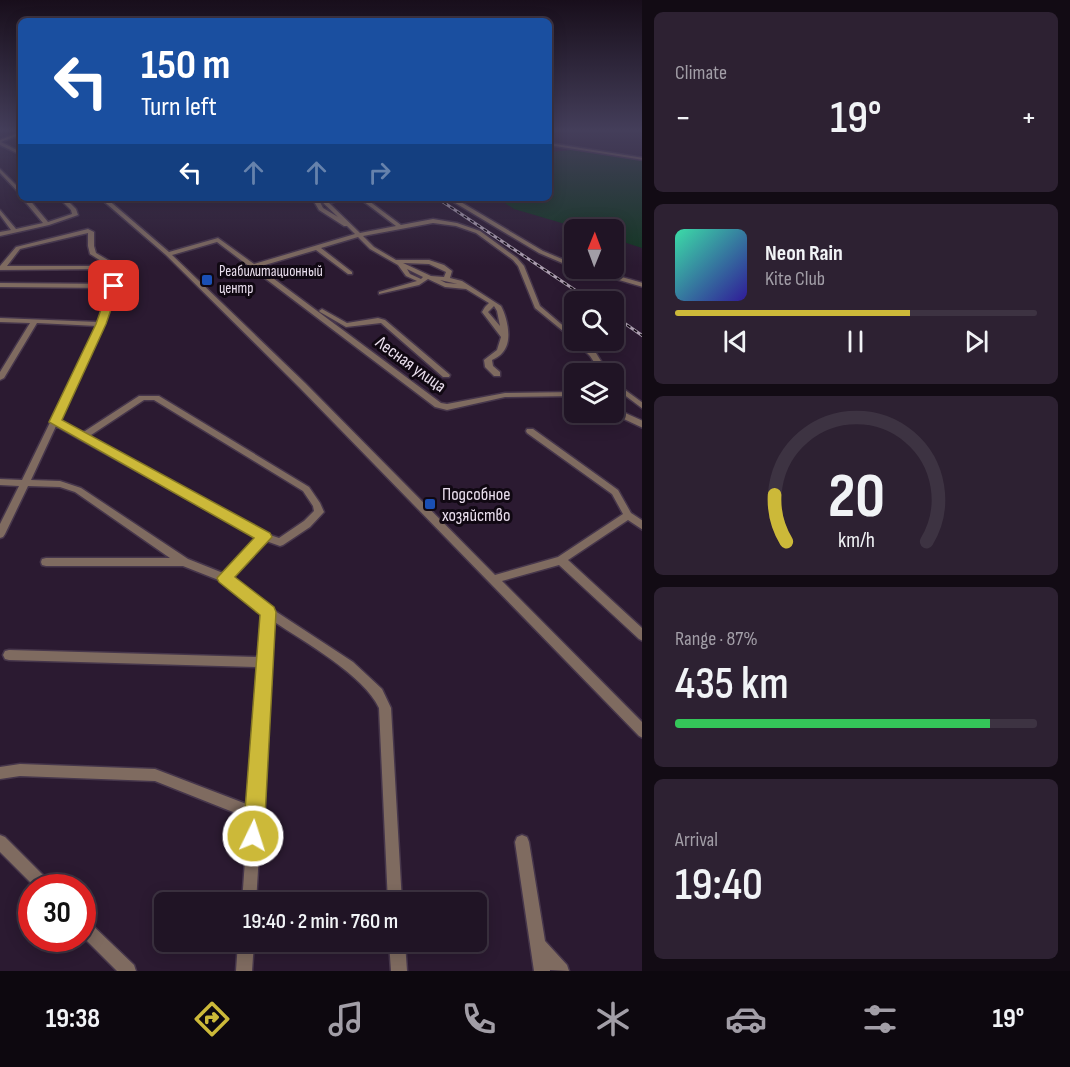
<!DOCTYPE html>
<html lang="en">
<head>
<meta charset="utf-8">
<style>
	:root { --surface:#201425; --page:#2d2132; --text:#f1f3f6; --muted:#a29ea7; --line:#3d3342; --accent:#ccb939 }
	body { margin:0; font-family:"Sofia Sans Condensed",sans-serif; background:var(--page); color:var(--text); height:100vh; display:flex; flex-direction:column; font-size:22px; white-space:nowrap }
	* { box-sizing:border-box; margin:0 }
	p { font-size:20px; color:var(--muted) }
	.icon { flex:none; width:33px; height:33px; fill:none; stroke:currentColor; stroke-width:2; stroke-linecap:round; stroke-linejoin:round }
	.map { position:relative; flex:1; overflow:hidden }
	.panel { display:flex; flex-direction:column; gap:12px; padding:12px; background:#120b14; width:428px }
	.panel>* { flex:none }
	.top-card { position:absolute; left:18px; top:18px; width:534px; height:183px; border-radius:9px; box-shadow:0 3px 15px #0003,0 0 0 2px var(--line); background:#1a4fa0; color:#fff; overflow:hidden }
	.needle { width:39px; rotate:1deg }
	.controls { position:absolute; left:564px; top:219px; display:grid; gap:12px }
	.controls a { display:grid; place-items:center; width:60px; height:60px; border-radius:9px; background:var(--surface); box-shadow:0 3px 15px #0003,0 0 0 2px var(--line); font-size:30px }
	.speed { position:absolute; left:18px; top:874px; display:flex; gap:12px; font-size:30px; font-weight:700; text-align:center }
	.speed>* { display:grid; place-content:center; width:78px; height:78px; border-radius:50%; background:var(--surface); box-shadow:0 3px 15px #0003,0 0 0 2px var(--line); line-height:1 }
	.speed .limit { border:9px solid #d22; background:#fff; color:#111 }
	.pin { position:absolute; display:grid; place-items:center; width:51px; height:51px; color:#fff; margin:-26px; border-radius:12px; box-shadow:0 3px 9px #0006 }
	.me { position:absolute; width:66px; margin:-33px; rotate:4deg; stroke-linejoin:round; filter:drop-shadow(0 0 4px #0008) }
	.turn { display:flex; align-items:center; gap:21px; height:126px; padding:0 24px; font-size:27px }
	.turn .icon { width:78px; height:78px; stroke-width:2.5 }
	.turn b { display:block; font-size:42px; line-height:51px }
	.lanes { display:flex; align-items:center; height:57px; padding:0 24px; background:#0003; justify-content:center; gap:30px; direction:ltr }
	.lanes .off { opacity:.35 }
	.big { font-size:45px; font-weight:600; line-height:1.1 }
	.panel .card { flex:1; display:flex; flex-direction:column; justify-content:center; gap:9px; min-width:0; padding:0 21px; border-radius:9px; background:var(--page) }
	.panel .dial { align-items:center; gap:0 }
	.dial svg { height:156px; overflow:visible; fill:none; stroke:var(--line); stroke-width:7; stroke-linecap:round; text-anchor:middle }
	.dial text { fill:var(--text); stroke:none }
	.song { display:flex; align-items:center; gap:18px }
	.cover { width:72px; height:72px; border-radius:9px; background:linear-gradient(135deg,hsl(160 70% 55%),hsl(250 70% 35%)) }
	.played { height:6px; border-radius:3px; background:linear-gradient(90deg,var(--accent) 65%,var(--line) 65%) }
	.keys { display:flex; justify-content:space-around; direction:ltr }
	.heat { display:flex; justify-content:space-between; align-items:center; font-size:33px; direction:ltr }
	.charge { height:9px; border-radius:4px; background:linear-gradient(90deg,#34c759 87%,var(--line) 0) }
	.trip { position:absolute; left:154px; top:892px; width:333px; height:60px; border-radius:9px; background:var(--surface); box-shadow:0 3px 15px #0003,0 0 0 2px var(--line); font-weight:600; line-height:60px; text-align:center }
	.menu { display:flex; height:96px; justify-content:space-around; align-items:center; background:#0d080f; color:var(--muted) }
	.menu .icon { width:42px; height:42px }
	.menu .current { color:var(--accent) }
	.menu b { font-size:27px; color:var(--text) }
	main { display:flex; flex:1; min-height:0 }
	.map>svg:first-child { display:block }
	.green { fill:#123722 }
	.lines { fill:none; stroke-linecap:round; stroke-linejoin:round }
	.minor-casing { stroke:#46364b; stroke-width:3 }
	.minor { fill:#7f6b60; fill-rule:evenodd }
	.rail-casing { stroke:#ada0b1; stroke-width:3 }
	.rail { stroke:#100812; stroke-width:1.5; stroke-dasharray:4; stroke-linecap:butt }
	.route { fill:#ccb939; stroke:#857825; stroke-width:1.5 }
	.transit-dot { fill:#1a4fb4; stroke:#100812; stroke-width:2 }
	.labels { text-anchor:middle; stroke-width:6; stroke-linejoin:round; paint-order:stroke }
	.far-poi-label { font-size:15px; fill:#eadfee; stroke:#100812; text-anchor:start }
	.street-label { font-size:18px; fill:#eadfee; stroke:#100812 }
	.poi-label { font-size:18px; fill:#eadfee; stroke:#100812; text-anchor:start }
</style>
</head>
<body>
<main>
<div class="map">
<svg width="643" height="971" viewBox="0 0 643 971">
	<rect width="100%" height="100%" fill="#2b1a31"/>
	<!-- green -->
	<path class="green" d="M572 150 642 160V248L614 239V230L582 229 514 209 497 198H549V152Z"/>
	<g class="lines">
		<defs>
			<path id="minor" d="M21 132V134L1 142 21 152V155L0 145V140Z
				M549 143 643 158V160L549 145Z
				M0 169 21 190V195L0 173Z
				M22 198H28L48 222 72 214 71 210 59 198H65L76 209 78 215 49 225 0 236V232L11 230 0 215V210L16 229 43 223Z
				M100 198H106L169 252 218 238 254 264 355 234 347 226H344L319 210 312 198H318L323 208 338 217 318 198H324L327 201 340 198H351L329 203 360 233 396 226 359 198H365L401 225 433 219 457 223 480 231 517 258 524 266 540 306 574 335V340H582L596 353 609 374H602L590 356 574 340 535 308 518 266 513 260 476 233 456 226 433 223 363 236 374 247 396 260H429L444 265 452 271 450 278 462 281 501 306C507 317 513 341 503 352 500 356 496 358 492 360L493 366 500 372V376H494L485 367 484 360 497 350 501 337 482 312 485 307 489 303 466 289 445 287 428 279 419 285 379 294V292L417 281 406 276 398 265 370 249 358 237 321 248 352 272V274H348L316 250 258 267 441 403 447 404 505 393 574 392V396L505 397 447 410 435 407 217 242 172 255 305 383 495 575 558 557 623 514 612 494 527 433 526 431 527 429H533L618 490 631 513 643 521V530L628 520 568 560 643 629V641L639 639 559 565 502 581 643 723V738L639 736 299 387 166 255ZM403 263 429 264 446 272 444 277 431 276ZM407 269 423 277 421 279 410 274ZM440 280 458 284H459L446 283ZM494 306 497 311 500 326 488 312Z
				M447 198H454L543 251 574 264V268L539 253Z
				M88 229 94 232V246L96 253 113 263 108 269 0 270V266L16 247ZM88 233V246L90 254 106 264 104 266H7L20 249Z
				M578 268H590L643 283V287Z
				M0 283 114 284 117 286 104 324 59 421 82 433 139 396H159L309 487 320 503 324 512 310 527 283 545 280 546 266 541 232 578 272 609 353 662 382 689 391 708 402 903H388L379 708C364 675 304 642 273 621L256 903H242L248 818 155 781 20 776 0 779V767L20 764 155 769 249 805 259 667 9 660 5 659 3 655 5 651 9 650 259 657 263 614 221 581 183 566H46L42 565 41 562 42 559 46 558H170L75 492 60 487 28 486 5 534 3 537 0 538V524L19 486 0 485V479L22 480 97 326 37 323 4 378 0 380V372L30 323 0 322V318L98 322 110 288 0 287ZM144 400H154L303 491 313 506 314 511 304 521 279 538 267 534 88 437ZM56 426 79 439 257 538 223 573 188 559 81 488 60 481 31 480Z
				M322 309 347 323 378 318 385 320 450 375 449 377H443L381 323 346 327 320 312 319 311Z
				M614 382 643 403V409L614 387Z
				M614 408 643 421V428L611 413 614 412Z
				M0 835 5 837 51 883 53 888H36L0 852Z
				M522 835 527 837 529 842 545 941 567 965 569 971 550 970V971H534L515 842 517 837Z
				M82 918 87 920 134 965 136 971H117L82 936Z
				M238 942H254L252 971H236Z
				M389 942H405L407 971H391Z"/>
		</defs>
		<!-- minor casing -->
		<use href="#minor" class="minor-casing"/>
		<!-- minor -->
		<use href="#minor" class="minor"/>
		<defs>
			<path id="rail" d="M437 198 593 302
				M614 316 643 336"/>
		</defs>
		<!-- rail casing -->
		<use href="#rail" class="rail-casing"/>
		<!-- rail -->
		<use href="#rail" class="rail"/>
	</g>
	<!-- sky -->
	<linearGradient id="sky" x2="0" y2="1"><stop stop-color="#180e1b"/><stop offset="0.49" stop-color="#443e5a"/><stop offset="1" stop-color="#443e5a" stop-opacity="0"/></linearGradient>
	<rect width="643" height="266" fill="url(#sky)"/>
	<!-- route -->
	<path class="route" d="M114 283 119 286 106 324 62 420 270 533 272 537 235 577 274 607 276 612 264 836 261 844 253 847 246 844 243 836 260 615 219 582 217 578 254 538 49 422 96 324 109 286Z"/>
	<!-- markers -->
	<g class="transit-dot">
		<rect x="201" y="274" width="12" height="12" rx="3"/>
		<rect x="424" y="498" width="12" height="12" rx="3"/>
	</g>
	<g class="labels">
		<!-- far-poi labels -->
		<g class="far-poi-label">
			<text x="219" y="276">Реабилитационный<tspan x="219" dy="17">центр</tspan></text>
		</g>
		<!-- street labels -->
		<g class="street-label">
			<text transform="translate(411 364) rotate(36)" y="6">Лесная улица</text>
		</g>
		<!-- poi labels -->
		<g class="poi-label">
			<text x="442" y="500">Подсобное<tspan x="442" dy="21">хозяйство</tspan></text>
		</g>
	</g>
</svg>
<div class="controls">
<a><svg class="needle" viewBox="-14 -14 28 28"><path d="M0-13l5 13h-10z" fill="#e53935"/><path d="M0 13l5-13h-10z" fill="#a29ea7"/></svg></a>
<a><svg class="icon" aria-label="search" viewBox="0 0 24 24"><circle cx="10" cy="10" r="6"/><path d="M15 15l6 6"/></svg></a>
<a><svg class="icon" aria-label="layers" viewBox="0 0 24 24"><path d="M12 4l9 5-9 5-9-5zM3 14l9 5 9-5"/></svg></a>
</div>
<div class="speed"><div class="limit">30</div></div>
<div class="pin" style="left:114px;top:286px;background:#d93025"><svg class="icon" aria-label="arrive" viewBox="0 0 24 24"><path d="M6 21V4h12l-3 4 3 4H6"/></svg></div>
<svg class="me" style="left:253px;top:836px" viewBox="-20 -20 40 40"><circle r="17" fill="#ccb939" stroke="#fff" stroke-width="3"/><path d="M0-11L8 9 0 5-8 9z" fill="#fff"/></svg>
<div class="trip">19:40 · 2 min · 760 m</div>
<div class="top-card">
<div class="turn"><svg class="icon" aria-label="left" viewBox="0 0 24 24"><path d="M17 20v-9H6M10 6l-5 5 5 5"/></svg><div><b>150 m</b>Turn left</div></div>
<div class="lanes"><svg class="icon" aria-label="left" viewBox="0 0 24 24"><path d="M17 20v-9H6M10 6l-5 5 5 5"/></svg><svg class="icon off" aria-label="ahead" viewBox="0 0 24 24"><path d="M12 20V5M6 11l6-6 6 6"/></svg><svg class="icon off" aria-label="ahead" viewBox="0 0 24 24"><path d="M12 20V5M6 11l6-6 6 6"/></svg><svg class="icon off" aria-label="right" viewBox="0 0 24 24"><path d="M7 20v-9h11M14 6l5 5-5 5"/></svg></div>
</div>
</div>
<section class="panel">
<div class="card"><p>Climate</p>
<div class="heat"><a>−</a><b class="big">19°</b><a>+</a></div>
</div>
<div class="card">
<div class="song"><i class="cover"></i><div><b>Neon Rain</b><p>Kite Club</p></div></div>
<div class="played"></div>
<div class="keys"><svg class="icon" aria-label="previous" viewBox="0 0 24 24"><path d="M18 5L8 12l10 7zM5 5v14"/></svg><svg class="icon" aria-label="pause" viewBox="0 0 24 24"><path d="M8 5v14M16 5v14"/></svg><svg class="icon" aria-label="next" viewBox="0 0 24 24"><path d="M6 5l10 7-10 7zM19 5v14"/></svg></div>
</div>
<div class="card dial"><svg viewBox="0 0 100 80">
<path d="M14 69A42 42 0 1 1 86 69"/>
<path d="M14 69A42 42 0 0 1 8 45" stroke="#ccb939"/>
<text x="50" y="56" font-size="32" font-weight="700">20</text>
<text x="50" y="72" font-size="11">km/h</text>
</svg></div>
<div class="card"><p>Range · 87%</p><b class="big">435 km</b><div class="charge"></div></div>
<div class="card"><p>Arrival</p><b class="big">19:40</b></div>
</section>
</main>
<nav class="menu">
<b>19:38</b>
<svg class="icon current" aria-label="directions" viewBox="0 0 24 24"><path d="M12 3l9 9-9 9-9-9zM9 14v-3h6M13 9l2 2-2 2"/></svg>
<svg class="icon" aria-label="music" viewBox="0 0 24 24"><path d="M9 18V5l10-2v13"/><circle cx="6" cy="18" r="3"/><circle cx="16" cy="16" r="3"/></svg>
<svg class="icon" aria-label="phone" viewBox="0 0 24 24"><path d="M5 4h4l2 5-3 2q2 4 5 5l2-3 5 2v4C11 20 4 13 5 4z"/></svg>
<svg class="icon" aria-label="climate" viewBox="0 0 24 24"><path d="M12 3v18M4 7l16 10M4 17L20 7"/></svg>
<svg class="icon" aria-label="car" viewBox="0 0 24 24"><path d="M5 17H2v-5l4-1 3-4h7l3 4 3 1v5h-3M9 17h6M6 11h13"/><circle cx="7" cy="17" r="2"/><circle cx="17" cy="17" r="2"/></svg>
<svg class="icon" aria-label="filters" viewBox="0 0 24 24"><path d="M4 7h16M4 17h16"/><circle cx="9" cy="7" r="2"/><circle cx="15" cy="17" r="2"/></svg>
<b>19°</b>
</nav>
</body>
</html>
